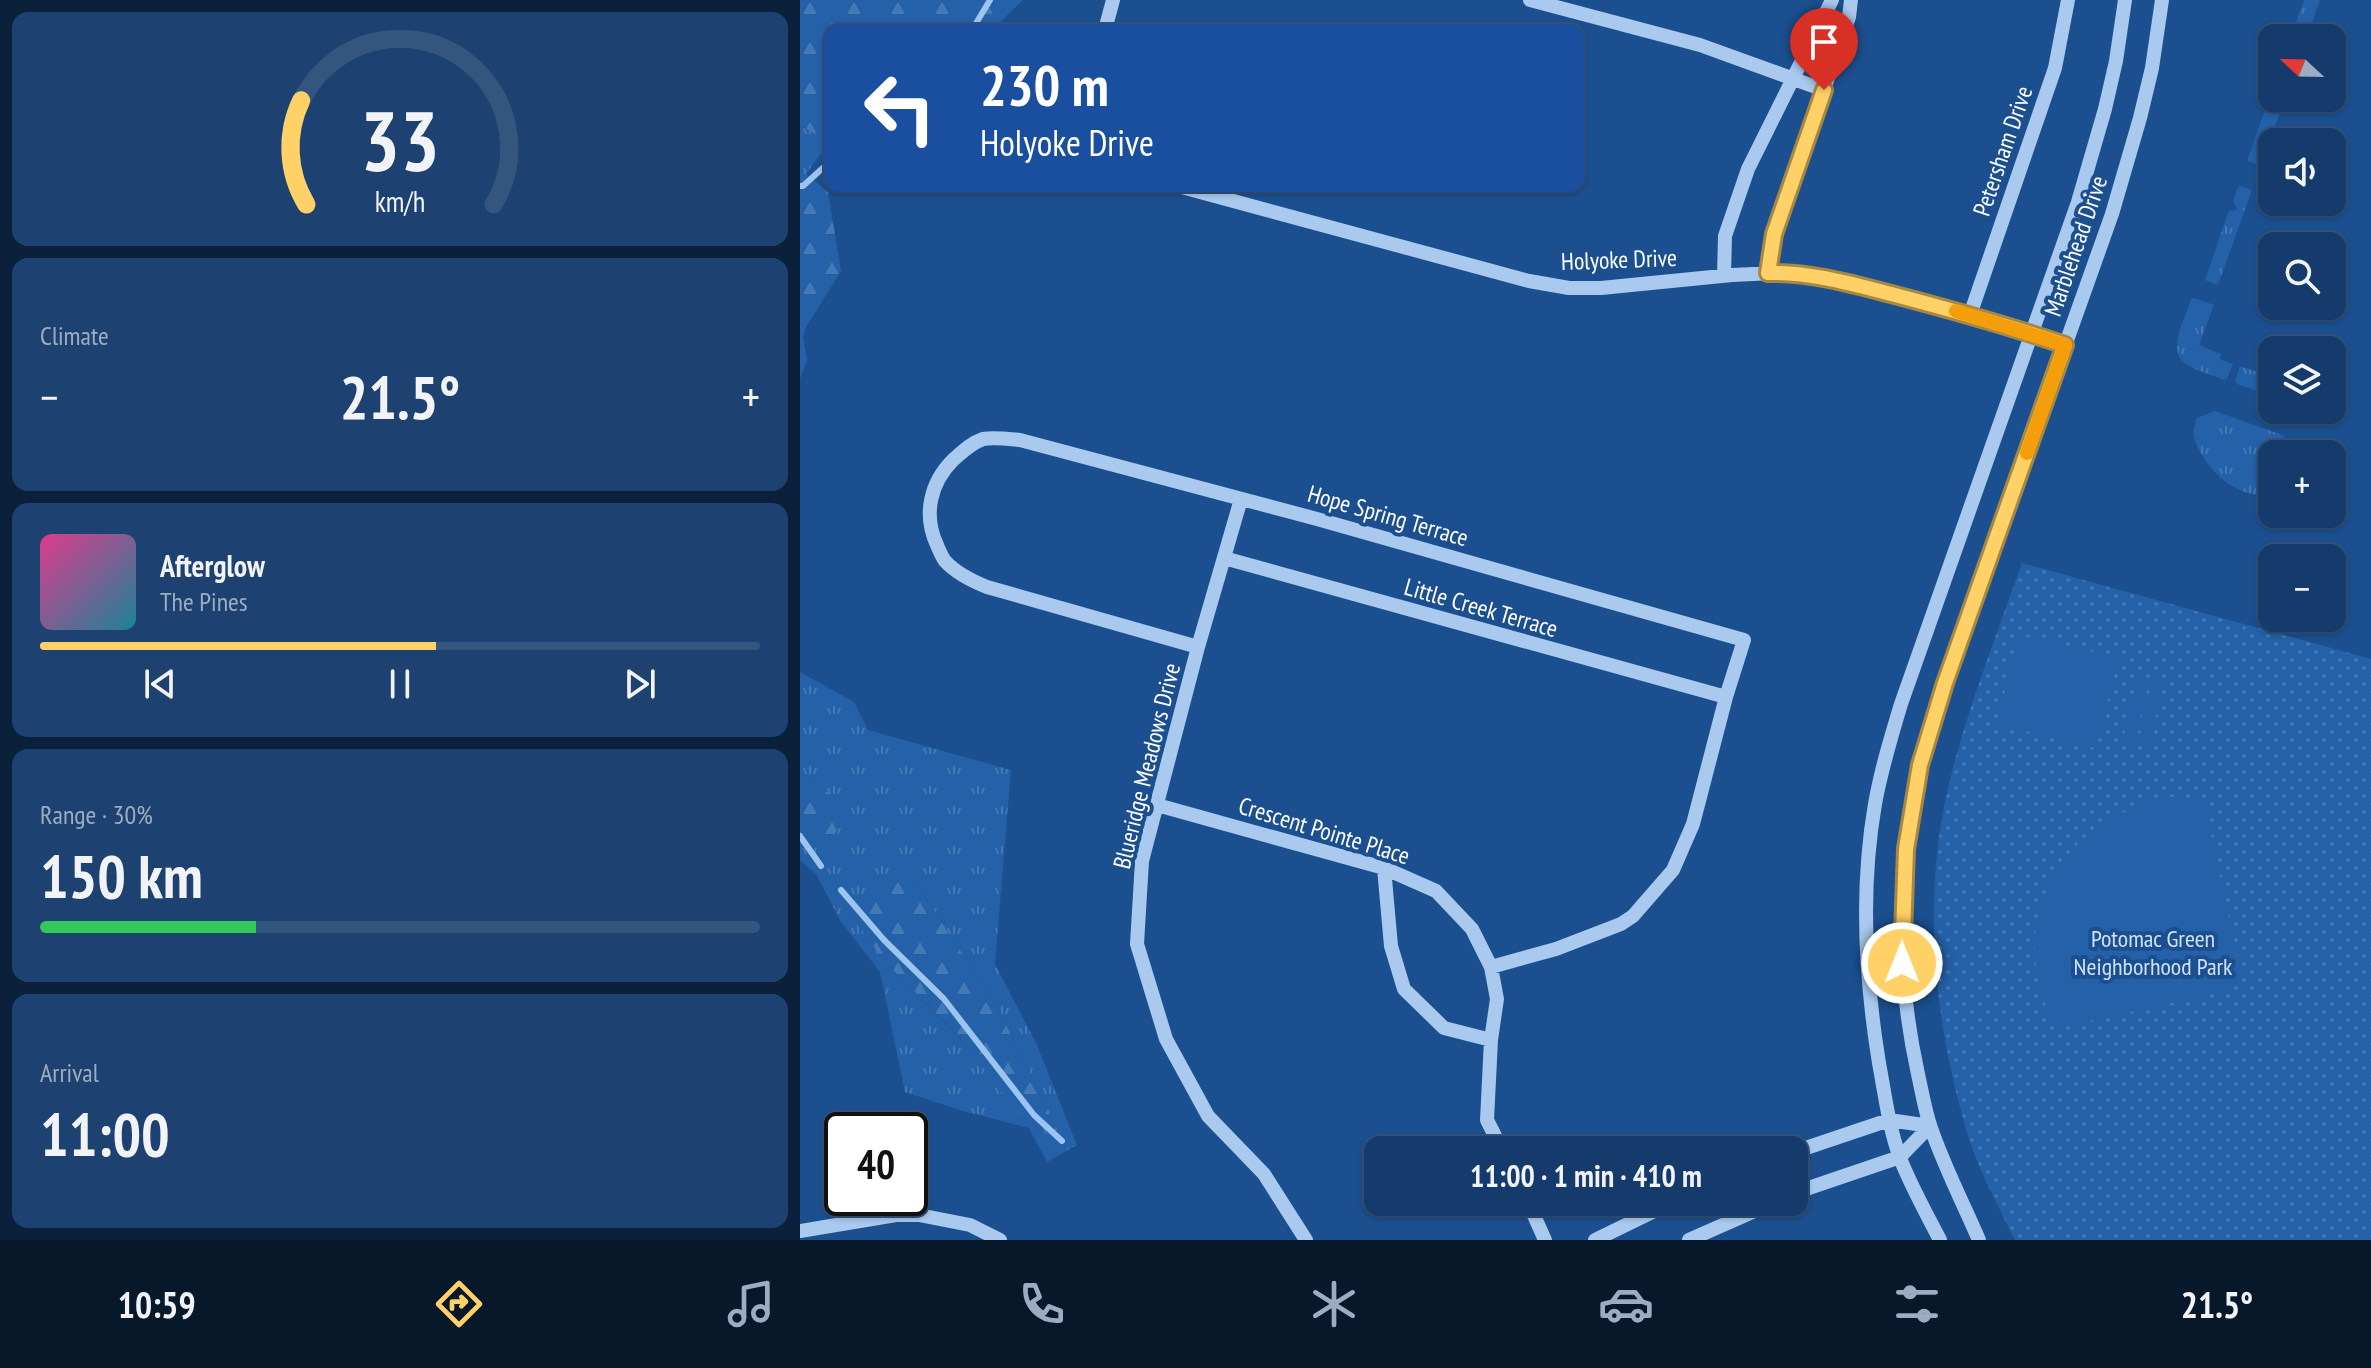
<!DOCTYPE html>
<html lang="en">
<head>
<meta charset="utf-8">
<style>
	:root { --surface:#143b6b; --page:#1d4271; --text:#f1f3f6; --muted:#9dadc1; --line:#33557e; --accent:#ffd166 }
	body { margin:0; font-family:"PT Sans Narrow",sans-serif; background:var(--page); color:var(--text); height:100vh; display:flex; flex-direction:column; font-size:30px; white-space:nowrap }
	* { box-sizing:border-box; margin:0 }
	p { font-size:26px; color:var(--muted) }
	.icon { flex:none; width:44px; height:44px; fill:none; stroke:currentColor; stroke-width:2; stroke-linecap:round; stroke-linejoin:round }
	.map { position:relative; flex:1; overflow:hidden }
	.sheet { display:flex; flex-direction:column; gap:12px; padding:12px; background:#0b203b; width:800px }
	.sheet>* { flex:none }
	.banner { position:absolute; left:24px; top:24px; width:760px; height:168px; border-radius:16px; box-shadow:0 2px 6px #0004,0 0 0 2px var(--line); background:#1a4fa0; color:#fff; overflow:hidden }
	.needle { width:52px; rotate:292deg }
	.tools { position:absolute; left:1458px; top:24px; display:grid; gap:16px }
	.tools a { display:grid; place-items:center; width:88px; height:88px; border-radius:16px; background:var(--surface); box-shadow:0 2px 6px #0004,0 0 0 2px var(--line); font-size:40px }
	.speed { position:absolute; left:24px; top:1112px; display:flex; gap:16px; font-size:40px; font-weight:700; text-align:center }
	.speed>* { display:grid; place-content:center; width:104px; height:104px; border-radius:50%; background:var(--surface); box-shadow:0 2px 6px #0004,0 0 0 2px var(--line); line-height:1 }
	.speed .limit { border:4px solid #111; border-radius:12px; background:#fff; color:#111 }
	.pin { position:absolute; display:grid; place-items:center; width:68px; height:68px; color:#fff; margin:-82px -34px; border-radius:50% 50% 50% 0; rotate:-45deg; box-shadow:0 0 8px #0007 }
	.pin .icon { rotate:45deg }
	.me { position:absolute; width:88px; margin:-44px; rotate:0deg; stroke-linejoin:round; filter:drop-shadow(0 0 6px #0008) }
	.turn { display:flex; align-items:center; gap:28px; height:168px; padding:0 24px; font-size:36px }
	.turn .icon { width:104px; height:104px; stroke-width:2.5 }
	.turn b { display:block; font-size:56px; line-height:68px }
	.big { font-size:60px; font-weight:700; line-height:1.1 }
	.sheet .card { flex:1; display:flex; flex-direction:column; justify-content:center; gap:12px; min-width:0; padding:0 28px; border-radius:16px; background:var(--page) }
	.sheet .dial { align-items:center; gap:0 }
	.dial svg { height:208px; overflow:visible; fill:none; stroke:var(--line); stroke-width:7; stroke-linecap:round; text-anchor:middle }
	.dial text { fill:var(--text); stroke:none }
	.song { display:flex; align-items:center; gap:24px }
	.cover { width:96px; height:96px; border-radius:12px; background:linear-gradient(135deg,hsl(330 70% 55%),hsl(190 70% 35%)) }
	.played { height:8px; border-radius:4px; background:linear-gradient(90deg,var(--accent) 55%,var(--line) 55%) }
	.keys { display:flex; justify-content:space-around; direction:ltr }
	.heat { display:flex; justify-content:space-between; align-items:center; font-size:44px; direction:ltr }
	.charge { height:12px; border-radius:6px; background:linear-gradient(90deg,#34c759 30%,var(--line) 0) }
	.trip { position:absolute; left:564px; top:1136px; width:444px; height:80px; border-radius:16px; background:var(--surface); box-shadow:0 2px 6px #0004,0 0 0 2px var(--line); font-weight:700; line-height:80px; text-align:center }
	.tab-bar { display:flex; height:128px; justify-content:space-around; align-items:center; background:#08182b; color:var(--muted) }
	.tab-bar .icon { width:56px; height:56px }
	.tab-bar .selected { color:var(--accent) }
	.tab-bar b { font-size:36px; color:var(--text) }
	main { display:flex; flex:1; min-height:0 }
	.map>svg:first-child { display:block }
	.grass { fill:url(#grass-tufts); fill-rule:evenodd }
	.forest { fill:url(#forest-firs) }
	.park { fill:url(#park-dots) }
	.pitch { fill:#2461a8 }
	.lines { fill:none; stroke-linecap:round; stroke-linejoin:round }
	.stream { stroke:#9cc4f0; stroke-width:6 }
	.minor { stroke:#a9c9ee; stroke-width:14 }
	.route-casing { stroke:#a68842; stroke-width:20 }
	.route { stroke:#ffd166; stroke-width:14 }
	.slow { stroke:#f59e0b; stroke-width:14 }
	.labels { text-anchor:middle; stroke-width:8; stroke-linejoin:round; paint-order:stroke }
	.street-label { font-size:24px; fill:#fff; stroke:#1b4f8f }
	.park-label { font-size:24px; fill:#cfe3fa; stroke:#1b4f8f }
</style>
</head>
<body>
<main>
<section class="sheet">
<div class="card dial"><svg viewBox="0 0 100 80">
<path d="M14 69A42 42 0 1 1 86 69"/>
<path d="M14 69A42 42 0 0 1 12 29" stroke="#ffd166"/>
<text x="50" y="56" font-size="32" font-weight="700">33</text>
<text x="50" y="72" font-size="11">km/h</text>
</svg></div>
<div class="card"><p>Climate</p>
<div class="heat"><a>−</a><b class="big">21.5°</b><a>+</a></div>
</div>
<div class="card">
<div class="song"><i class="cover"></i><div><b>Afterglow</b><p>The Pines</p></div></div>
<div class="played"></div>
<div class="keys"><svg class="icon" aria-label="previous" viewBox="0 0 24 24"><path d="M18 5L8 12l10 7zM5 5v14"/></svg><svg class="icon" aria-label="pause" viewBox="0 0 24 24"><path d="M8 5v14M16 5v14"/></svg><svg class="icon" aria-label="next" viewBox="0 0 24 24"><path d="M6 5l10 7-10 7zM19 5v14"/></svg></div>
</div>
<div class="card"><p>Range · 30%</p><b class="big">150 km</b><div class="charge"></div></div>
<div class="card"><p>Arrival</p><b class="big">11:00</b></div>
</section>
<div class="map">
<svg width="1571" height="1240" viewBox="0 0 1571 1240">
	<defs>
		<pattern id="grass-tufts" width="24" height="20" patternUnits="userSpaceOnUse" patternTransform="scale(2)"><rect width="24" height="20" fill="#2461a8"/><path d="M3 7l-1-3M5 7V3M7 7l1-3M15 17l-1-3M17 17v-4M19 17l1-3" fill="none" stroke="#4579b5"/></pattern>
		<pattern id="forest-firs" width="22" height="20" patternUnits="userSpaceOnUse" patternTransform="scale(2)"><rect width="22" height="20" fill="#2461a8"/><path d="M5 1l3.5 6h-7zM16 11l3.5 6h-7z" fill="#4579b5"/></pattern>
		<pattern id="park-dots" width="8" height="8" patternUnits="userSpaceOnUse" patternTransform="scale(2)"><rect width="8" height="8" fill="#2461a8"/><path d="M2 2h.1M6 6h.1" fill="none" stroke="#4579b5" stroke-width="1.8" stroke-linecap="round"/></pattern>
	</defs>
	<rect width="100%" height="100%" fill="#1b4f8f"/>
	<!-- grass -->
	<path class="grass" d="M1504 0H1520L1506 38H1490Z
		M1472 90V98H1485L1461 165 1447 161Z
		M0 126 12 132 30 136V142L6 174 0 169Z
		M1440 186 1452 190 1418 285 1405 280 1428 213 1430 210 1434 211 1438 209 1433 202 1437 189Z
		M1394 298 1414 305 1399 345 1421 354 1420 359 1433 364 1427 379 1424 380C1413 375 1399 372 1388 365 1365 352 1385 318 1391 300Z
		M1440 366 1472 377V396L1437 384 1435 381Z
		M1415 411 1482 435 1490 442 1497 454H1472V496C1443 497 1419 482 1404 458 1395 443 1390 436 1397 418Z
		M0 672 54 702 68 730 211 770 195 964 237 1045 277 1145 247 1162 229 1128 163 1111 105 1092 80 972 41 922 16 874 0 860V840L14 843 15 781 0 773ZM112 877 196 1005 249 1111 218 1110C199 1087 182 1063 163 1042 133 1007 64 950 52 908Z"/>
	<!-- forest -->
	<path class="forest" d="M0 0H223L199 23 197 30H30V136L12 132 0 126Z
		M0 169 28 192 41 271 6 327 3 336 7 360 0 379Z
		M0 773 15 781 37 801 40 823 32 840 14 843 0 840Z
		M100 876 112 877 196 1005 249 1111 254 1124C239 1124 232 1122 220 1112 199 1094 184 1066 166 1045 134 1006 66 954 52 908L60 897Z"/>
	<!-- park -->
	<path class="park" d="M1222 563 1571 659V1240H1215L1212 1235C1200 1209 1186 1184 1176 1158 1167 1136 1161 1111 1155 1088 1132 991 1125 886 1148 788 1166 711 1196 637 1222 563Z"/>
	<!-- pitch -->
	<path class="pitch" d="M1219 635 1318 658 1296 748 1197 724Z
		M1338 678 1349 681 1334 743 1323 740Z
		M1352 682 1363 684 1349 746 1338 744Z
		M1371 797 1403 799 1441 973 1430 990 1256 1028C1202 924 1257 819 1371 797Z"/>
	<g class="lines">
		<!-- stream -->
		<path class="stream" d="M172 30 190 0
			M0 186H3L25 166 30 159
			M0 836 21 866
			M41 890 84 940 144 999 234 1115 262 1141"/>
		<!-- minor -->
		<path class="minor" d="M730 0 900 45 1024 90
			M305 30 313 0
			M378 186 729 281 769 288H801L932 275 995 272 1024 277 1170 315 1265 345
			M968 273 974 234 1049 17 1051 0
			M924 276 925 236 948 169 1032 0
			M1170 315 1255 68 1268 0
			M441 499 398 647 342 861 337 944 366 1039 408 1116 464 1174 506 1240
			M424 558 926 697
			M398 647 187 587C172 581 156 573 145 561 142 557 139 550 137 545 123 515 130 483 153 460 162 452 171 443 183 439 194 437 209 439 220 440L517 519 944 640 926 697 893 824 873 870 833 916 821 924 756 949 691 967
			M357 805 584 868 636 891 672 929 691 967 697 999 691 1040 687 1120 702 1150
			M584 868 591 946 604 989 644 1028 691 1040
			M994 1152 1089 1120 1130 1126
			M994 1193 1100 1157 1130 1126
			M728 1202 745 1240
			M0 1231 96 1215H119L170 1225 200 1240
			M795 1240 873 1202
			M889 1240 975 1202
			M1140 1240C1126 1213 1111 1186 1100 1158 1089 1128 1085 1095 1079 1063 1065 977 1060 890 1075 804 1081 770 1091 737 1101 704L1278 202 1305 109 1316 61 1325 0
			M1179 1240C1163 1203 1144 1166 1131 1128 1125 1111 1122 1092 1118 1074 1088 938 1101 814 1145 683L1312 214 1340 118 1352 68 1362 0"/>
	</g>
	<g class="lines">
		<defs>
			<path id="route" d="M1024 90 974 234 968 273C1012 272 1052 284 1095 295 1152 310 1209 326 1265 345L1145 683 1120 765 1106 849 1102 963"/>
		</defs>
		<!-- route casing -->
		<use href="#route" class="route-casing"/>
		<!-- route -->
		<use href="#route" class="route"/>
		<!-- slow -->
		<path class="slow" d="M1156 311 1265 345 1227 453"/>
	</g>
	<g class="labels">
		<!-- street labels -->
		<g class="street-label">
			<text transform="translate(1203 151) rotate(-71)" y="8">Petersham Drive</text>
			<text transform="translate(1276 246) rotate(-71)" y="8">Marblehead Drive</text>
			<text transform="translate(819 260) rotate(-2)" y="8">Holyoke Drive</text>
			<text transform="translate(588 516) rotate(16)" y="8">Hope Spring Terrace</text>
			<text transform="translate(681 608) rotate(16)" y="8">Little Creek Terrace</text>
			<text transform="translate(347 766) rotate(-76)" y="8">Blueridge Meadows Drive</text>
			<text transform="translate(524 831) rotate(17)" y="8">Crescent Pointe Place</text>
		</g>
		<!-- park labels -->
		<g class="park-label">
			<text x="1353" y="947">Potomac Green<tspan x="1353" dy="28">Neighborhood Park</tspan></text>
		</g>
	</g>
</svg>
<div class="tools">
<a><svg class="needle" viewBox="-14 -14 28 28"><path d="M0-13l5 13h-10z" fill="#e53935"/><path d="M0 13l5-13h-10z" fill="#9dadc1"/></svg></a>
<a><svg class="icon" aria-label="sound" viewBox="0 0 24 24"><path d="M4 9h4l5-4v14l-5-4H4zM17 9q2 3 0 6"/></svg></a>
<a><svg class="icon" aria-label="search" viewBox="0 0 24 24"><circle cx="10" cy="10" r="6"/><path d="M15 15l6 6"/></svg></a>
<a><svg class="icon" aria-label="layers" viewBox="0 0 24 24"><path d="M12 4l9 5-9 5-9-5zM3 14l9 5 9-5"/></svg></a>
<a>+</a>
<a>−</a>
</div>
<div class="speed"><div class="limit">40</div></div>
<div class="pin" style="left:1024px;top:90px;background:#d93025"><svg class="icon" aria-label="arrive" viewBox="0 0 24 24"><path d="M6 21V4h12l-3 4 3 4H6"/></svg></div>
<svg class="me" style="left:1102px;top:963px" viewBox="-20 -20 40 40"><circle r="17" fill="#ffd166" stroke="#fff" stroke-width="3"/><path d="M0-11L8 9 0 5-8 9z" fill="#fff"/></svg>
<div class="trip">11:00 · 1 min · 410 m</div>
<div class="banner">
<div class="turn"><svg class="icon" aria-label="left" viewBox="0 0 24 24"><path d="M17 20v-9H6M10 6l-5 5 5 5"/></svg><div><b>230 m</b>Holyoke Drive</div></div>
</div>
</div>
</main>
<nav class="tab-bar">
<b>10:59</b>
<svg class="icon selected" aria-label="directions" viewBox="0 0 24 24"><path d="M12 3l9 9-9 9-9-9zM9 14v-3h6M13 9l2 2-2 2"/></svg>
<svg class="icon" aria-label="music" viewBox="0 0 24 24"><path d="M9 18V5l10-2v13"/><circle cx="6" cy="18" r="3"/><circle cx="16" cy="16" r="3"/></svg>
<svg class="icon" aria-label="phone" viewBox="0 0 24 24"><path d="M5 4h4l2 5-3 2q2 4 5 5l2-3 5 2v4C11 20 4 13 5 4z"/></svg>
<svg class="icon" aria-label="climate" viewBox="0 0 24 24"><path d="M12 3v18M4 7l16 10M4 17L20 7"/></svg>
<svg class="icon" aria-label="car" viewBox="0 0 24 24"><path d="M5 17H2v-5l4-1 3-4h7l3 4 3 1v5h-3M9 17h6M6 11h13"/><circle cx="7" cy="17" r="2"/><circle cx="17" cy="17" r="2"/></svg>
<svg class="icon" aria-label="filters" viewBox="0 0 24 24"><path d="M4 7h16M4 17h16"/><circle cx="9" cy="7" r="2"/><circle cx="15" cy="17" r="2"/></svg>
<b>21.5°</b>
</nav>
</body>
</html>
